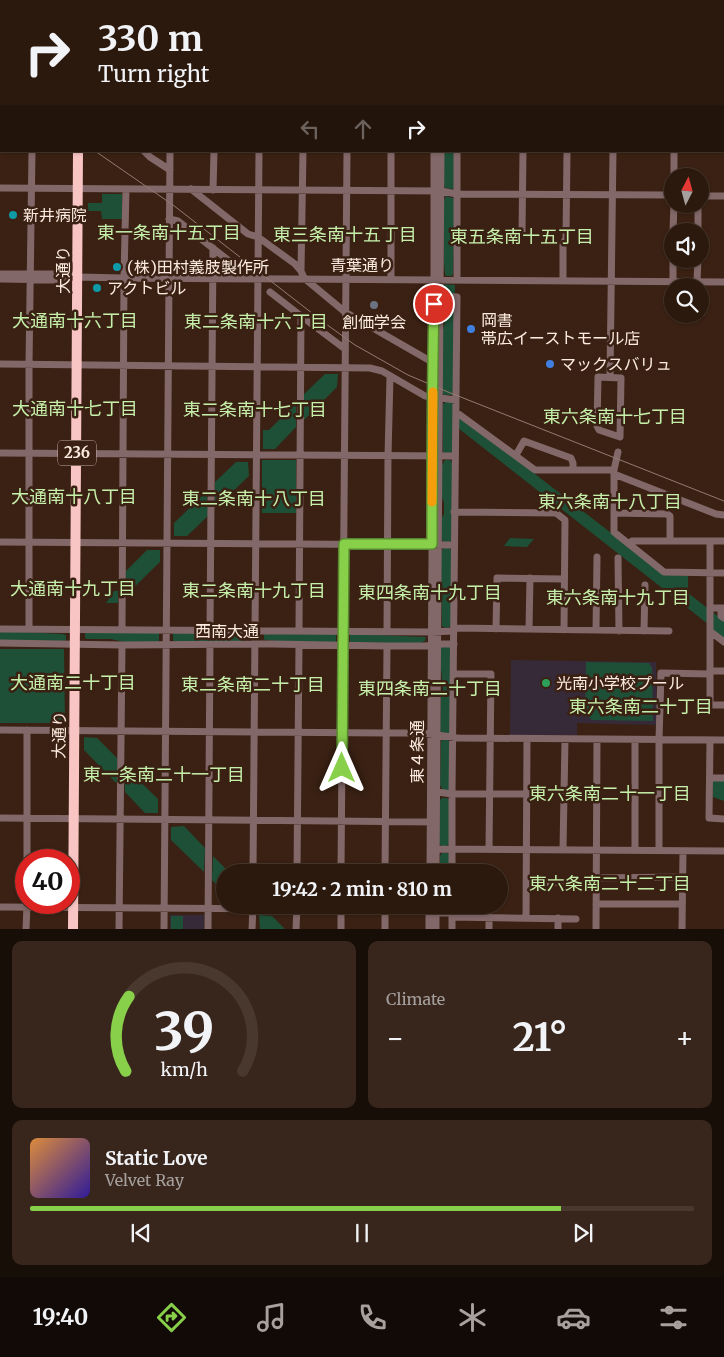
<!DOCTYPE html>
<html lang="en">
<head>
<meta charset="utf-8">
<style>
	:root { --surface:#2c190e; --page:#38261c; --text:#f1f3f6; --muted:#a6a09e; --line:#48382e; --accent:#88cf4a }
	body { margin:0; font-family:Merriweather,"Noto Sans JP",serif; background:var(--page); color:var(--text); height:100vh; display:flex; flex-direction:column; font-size:19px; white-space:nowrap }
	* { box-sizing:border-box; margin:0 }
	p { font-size:16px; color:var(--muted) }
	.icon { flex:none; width:28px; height:28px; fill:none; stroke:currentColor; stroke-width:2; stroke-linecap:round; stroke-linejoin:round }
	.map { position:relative; height:929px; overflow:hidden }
	.details { display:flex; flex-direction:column; gap:12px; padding:12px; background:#180e08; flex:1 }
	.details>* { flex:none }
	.banner { position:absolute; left:0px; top:0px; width:725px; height:152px; box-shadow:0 1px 4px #0004,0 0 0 1px var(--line); background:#2c190e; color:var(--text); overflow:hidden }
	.needle { width:32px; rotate:6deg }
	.fabs { position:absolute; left:664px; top:168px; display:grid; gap:10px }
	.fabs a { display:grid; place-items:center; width:45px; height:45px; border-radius:50%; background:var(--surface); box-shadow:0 1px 4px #0004,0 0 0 1px var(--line); font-size:25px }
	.speed { position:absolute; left:15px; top:849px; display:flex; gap:10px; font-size:25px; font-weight:700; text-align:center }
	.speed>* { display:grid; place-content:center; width:65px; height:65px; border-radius:50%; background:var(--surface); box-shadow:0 1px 4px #0004,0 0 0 1px var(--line); line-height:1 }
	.speed .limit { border:8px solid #d22; background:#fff; color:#111 }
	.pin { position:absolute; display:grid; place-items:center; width:42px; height:42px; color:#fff; margin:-21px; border:2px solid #fff; border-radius:50%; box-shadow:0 1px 5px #0007 }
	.me { position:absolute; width:55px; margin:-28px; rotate:0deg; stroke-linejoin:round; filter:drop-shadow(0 0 4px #0008) }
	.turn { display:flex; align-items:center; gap:18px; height:105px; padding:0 15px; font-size:22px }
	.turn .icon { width:65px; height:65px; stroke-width:2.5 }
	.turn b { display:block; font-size:35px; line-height:42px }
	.lanes { display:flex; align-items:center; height:48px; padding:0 15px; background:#0003; justify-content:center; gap:25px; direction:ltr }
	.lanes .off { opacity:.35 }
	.big { font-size:38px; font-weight:700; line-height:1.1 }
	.details .tile { flex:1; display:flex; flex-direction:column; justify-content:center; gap:8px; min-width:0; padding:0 18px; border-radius:10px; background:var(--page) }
	.details .dial { align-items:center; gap:0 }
	.dial svg { height:130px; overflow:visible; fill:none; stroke:var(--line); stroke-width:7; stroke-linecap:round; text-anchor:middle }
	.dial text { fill:var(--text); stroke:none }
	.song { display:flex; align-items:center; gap:15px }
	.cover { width:60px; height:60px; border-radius:8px; background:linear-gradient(135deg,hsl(30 70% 55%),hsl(250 70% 35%)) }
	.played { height:5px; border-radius:2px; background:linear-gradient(90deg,var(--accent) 80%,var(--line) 80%) }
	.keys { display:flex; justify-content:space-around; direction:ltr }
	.heat { display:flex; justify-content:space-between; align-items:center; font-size:28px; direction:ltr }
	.details .tiles { flex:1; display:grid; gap:12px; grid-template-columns:1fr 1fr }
	.tile:last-child { grid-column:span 2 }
	.trip { position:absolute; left:216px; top:864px; width:292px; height:50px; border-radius:25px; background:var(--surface); box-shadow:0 1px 4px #0004,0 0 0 1px var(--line); font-weight:700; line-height:50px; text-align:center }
	.dock { display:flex; height:80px; justify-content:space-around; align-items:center; background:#120a06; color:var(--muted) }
	.dock .icon { width:35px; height:35px }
	.dock .on { color:var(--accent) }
	.dock b { font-size:22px; color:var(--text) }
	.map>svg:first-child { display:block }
	.education { fill:#372a38 }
	.green { fill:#1e4f37 }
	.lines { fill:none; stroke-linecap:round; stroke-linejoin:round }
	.minor { stroke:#826868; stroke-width:7 }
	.highway { stroke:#f8c4c4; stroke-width:10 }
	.rail { stroke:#927c70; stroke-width:1 }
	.route-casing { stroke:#588730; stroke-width:12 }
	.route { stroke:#88cf4a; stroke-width:9 }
	.slow { stroke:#f59e0b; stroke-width:9 }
	.culture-dot { fill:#0f9aa8; stroke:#3a2113; stroke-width:2 }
	.worship-dot { fill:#6b7280; stroke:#3a2113; stroke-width:2 }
	.shop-dot { fill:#3f7fe0; stroke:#3a2113; stroke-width:2 }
	.leisure-dot { fill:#2e9e5b; stroke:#3a2113; stroke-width:2 }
	.labels { text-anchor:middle; stroke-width:5; stroke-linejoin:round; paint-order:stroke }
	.shield { fill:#3a2113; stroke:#c2aea3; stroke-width:1 }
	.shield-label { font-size:15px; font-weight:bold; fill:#fdebe1 }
	.poi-label { font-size:16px; fill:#fdebe1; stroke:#3a2113; text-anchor:start }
	.street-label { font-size:16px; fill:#fdebe1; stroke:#3a2113 }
	.neighbourhood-label { font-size:18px; fill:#c6efaa; stroke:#3a2113 }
</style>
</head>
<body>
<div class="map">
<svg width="724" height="930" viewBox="0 0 724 930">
	<rect width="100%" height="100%" fill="#3a2113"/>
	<!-- education -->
	<path class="education" d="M511 660 656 662 657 725 577 723V735L510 736Z
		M170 915H204V929L170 930Z"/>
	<!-- green -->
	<path class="green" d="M444 151H455V187L453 189 445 188 444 185Z
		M102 194H122V219H102L101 211H88V203H102Z
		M446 196 453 198 455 200 453 274 452 276H446L445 274 444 265V200Z
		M445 284 455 285 453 395H444L442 392V334L445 322V310L443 303Z
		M325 374H338L337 387 304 420V394Z
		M446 402H451L454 406 453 450 451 453 445 454 443 452V404Z
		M296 403V427L275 449H263V430H269Z
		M463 418 664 574 688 576V593L724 621V640L713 631 708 624 458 428 459 419Z
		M262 460H296V513H262Z
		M445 460H450L453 464 452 540 449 542H443L442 539 441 519 444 514V503L441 495 442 465Z
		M236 462H248L249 476 215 508V482Z
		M207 491 208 516 187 536H174V523Z
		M510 538 534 539 527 547 504 546Z
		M445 547H449L452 552V625C449 628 445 629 442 626L441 551Z
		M147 550H160V562L126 595V571Z
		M114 591H118V603H106Z
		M0 631 63 634 66 635V640L64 641 0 640Z
		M86 631 158 632 159 634V641L157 642H124L111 639H87L85 638V633Z
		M174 632 239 634 243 635 245 641 175 642 173 640V634Z
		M266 632 334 633 336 635V642L292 643 277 641 265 640 264 639V634Z
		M352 634 426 637 425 641 419 644 350 642V635Z
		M450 645 451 648 450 734 442 733 440 731 441 698 443 689 441 669 440 648 442 646Z
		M0 649H64L65 723H0Z
		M586 662 649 663 652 668 653 721 592 720 585 714Z
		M84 737 97 738 117 758V782H115L84 750Z
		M443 740H448L451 745 450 788 447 791 443 790 440 785 441 741Z
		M124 766 158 799V813H145L125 792Z
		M713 780H724V801L713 797Z
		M442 798H447L450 801 449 844 446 846 442 847 439 843 440 800Z
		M184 826 205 848 204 872 171 840V827Z
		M442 853H448L450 857V872H440V856Z
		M213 856 229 872H225V894L212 880Z
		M259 915 272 916 285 929H260Z
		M171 916H183V929H171Z"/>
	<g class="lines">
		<!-- minor -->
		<path class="minor" d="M215 0V1
			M33 1V0
			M126 1V0
			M171 1V0
			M259 1V0
			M348 1V0
			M392 1V0
			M436 1V0
			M480 1V0
			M525 1V0
			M569 1V0
			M613 1V0
			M705 1V0
			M0 10H1
			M0 104H1
			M0 144H1
			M144 151 150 157 170 170
			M674 176V151
			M0 188 441 191 457 194 672 195
			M191 189 248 234 258 237 295 264 301 271 304 278 345 312 432 362
			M213 190 214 151
			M700 196H724
			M169 219 178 221 237 267 239 271 240 278
			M673 231 674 204
			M698 231V204
			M522 233 523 151
			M301 271 303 151
			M0 274H62L73 276
			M0 279 61 280 78 277 124 278 724 282
			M391 279V151
			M457 279V151
			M563 281V244L566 238 567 151
			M673 281V259
			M697 281 698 259
			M270 292 301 316 299 630
			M441 296 457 297 452 794V872
			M301 316 345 349
			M0 364 370 368 382 371 425 396 456 400
			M598 377 621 378 620 437 599 430 597 426Z
			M610 377 613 151
			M456 412 535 470H614
			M618 452 614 470V532L664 572 724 573
			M0 453 455 456
			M516 455 524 441 571 458 573 463V470
			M614 474 716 514 724 515
			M454 512 556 513 565 520 564 630
			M614 513 667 514 670 516V540
			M710 541V705H724
			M0 542 454 545
			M629 544 632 541H724
			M618 558 619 631
			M710 608H724
			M721 608V616L724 618
			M454 628 669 631
			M0 629 431 632 454 631
			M29 629V365L32 151
			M122 629 124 278 126 189
			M496 629 497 578 564 579
			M529 629 530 578
			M210 630 213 248
			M596 630 597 557
			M387 631 388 456 390 376
			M644 631 645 585
			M711 632 724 642
			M0 643 122 645 272 644 387 646H424L443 644H454
			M710 671H724
			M454 674H491L489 849
			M0 730 386 733H422L459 738 724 740
			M710 740 709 818 724 819
			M710 778H724
			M437 792 452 794H527
			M0 818 435 822
			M432 849 724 851
			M563 850 565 739
			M635 850V740
			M659 850V740L661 673 710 674
			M27 860V730
			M253 872 259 151
			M297 872 299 645
			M341 872 347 151
			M385 872 387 646
			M430 872 433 397 432 362 434 279V151
			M436 872 441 151
			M596 878 683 877
			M526 882 576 883
			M596 904H682
			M0 907 429 910
			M429 907V930
			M432 913H452
			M452 917 576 919
			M489 917V930
			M526 918 527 739
			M26 930 27 905
			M119 930 122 645
			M164 930 170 151
			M208 930 210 645
			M252 930 253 905
			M296 930 297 905
			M341 930V905
			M385 930V907
			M436 930V905
			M452 930V905
			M558 930V918
			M596 930 597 739
			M682 930 683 851"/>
		<!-- highway -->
		<path class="highway" d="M79 1V0
			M73 930 78 151"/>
		<!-- rail -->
		<path class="rail" d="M0 85 1 86
			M0 96 1 97
			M95 151 173 205 326 324 355 345 408 375 448 392 724 501"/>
	</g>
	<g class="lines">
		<defs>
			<path id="route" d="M342 768 344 544H432C432 464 432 384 434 304"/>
		</defs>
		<!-- route casing -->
		<use href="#route" class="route-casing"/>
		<!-- route -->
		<use href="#route" class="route"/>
		<!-- slow -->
		<path class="slow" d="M432 502 433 392"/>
	</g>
	<!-- markers -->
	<g class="culture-dot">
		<circle cx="13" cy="215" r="5"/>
		<circle cx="117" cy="267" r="5"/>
		<circle cx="97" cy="288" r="5"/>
	</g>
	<circle class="worship-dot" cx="374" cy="305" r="5"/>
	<g class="shop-dot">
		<circle cx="471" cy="329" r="5"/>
		<circle cx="550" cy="364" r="5"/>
	</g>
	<circle class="leisure-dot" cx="546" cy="683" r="5"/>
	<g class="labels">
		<!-- shield labels -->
		<rect class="shield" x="58" y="440.5" width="38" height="25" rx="4"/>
		<g class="shield-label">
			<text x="77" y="458">236</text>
		</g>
		<!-- poi labels -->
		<g class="poi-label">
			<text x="23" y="221">新井病院</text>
			<text x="127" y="273">(株)田村義肢製作所</text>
			<text x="107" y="294">アクトビル</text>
			<text x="481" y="326">岡書<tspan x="481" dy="18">帯広イーストモール店</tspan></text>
			<text x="374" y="328" text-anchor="middle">創価学会</text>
			<text x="560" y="370">マックスバリュ</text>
			<text x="556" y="689">光南小学校プール</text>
		</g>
		<!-- street labels -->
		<g class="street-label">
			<text x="362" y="271">青葉通り</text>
			<text transform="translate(63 270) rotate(-90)" y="6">大通り</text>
			<text x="227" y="637">西南大通</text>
			<text transform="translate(59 735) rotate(-89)" y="6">大通り</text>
			<text transform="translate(417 752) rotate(-90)" y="6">東４条通</text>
		</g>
		<!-- neighbourhood labels -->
		<g class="neighbourhood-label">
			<text x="169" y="239">東一条南十五丁目</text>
			<text x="345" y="241">東三条南十五丁目</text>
			<text x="522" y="243">東五条南十五丁目</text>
			<text x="75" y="327">大通南十六丁目</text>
			<text x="256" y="328">東二条南十六丁目</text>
			<text x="75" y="415">大通南十七丁目</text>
			<text x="255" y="416">東二条南十七丁目</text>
			<text x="615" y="423">東六条南十七丁目</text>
			<text x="74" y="503">大通南十八丁目</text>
			<text x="254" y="505">東二条南十八丁目</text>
			<text x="610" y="508">東六条南十八丁目</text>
			<text x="73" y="595">大通南十九丁目</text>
			<text x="254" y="597">東二条南十九丁目</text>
			<text x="430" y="599">東四条南十九丁目</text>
			<text x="618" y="604">東六条南十九丁目</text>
			<text x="73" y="689">大通南二十丁目</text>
			<text x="253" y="691">東二条南二十丁目</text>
			<text x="430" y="695">東四条南二十丁目</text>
			<text x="641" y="713">東六条南二十丁目</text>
			<text x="164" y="781">東一条南二十一丁目</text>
			<text x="610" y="800">東六条南二十一丁目</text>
			<text x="610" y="890">東六条南二十二丁目</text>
		</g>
	</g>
</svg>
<div class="fabs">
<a><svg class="needle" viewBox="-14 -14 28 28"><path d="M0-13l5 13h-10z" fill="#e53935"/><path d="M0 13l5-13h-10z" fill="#a6a09e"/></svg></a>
<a><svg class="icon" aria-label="sound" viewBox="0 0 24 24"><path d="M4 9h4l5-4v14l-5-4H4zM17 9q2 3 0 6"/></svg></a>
<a><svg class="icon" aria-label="search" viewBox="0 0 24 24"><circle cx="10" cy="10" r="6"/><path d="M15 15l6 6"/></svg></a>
</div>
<div class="speed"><div class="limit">40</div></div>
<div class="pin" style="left:434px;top:304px;background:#d93025"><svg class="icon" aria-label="arrive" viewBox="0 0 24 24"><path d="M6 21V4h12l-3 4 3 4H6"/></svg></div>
<svg class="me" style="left:342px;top:768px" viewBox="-20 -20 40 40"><path d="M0-17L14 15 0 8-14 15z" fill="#88cf4a" stroke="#fff" stroke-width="4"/></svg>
<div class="trip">19:42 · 2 min · 810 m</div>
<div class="banner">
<div class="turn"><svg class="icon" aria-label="right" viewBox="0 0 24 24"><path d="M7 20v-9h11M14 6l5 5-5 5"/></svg><div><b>330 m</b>Turn right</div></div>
<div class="lanes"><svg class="icon off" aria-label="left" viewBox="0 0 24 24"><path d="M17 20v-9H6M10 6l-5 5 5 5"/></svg><svg class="icon off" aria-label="ahead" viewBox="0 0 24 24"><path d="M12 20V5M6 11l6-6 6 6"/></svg><svg class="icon" aria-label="right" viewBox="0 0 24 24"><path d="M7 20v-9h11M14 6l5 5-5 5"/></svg></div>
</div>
</div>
<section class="details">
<div class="tiles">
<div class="tile dial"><svg viewBox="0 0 100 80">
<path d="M14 69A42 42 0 1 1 86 69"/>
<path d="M14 69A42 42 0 0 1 16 23" stroke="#88cf4a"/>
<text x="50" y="56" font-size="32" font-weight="700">39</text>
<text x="50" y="72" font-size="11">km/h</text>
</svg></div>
<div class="tile"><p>Climate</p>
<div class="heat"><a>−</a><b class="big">21°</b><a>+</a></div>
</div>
<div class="tile">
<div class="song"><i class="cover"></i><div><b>Static Love</b><p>Velvet Ray</p></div></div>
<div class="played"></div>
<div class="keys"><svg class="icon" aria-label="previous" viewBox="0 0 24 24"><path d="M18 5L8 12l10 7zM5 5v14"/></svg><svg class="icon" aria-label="pause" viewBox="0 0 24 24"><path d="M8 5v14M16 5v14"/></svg><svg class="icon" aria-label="next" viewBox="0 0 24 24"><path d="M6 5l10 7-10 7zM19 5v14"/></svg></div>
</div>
</div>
</section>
<nav class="dock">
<b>19:40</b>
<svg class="icon on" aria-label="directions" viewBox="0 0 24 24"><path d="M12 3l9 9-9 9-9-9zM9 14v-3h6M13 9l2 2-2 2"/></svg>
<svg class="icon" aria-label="music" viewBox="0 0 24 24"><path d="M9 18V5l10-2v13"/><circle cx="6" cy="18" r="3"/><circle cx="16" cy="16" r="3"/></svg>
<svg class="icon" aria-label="phone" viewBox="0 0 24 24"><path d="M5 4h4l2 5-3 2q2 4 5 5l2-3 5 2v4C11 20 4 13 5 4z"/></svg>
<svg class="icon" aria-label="climate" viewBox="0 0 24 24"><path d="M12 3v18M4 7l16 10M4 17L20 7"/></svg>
<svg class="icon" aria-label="car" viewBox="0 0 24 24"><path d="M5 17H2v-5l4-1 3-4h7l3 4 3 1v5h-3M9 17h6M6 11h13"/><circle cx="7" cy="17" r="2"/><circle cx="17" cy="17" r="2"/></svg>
<svg class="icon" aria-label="filters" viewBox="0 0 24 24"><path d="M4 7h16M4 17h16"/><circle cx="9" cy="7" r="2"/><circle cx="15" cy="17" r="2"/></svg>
</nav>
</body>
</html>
